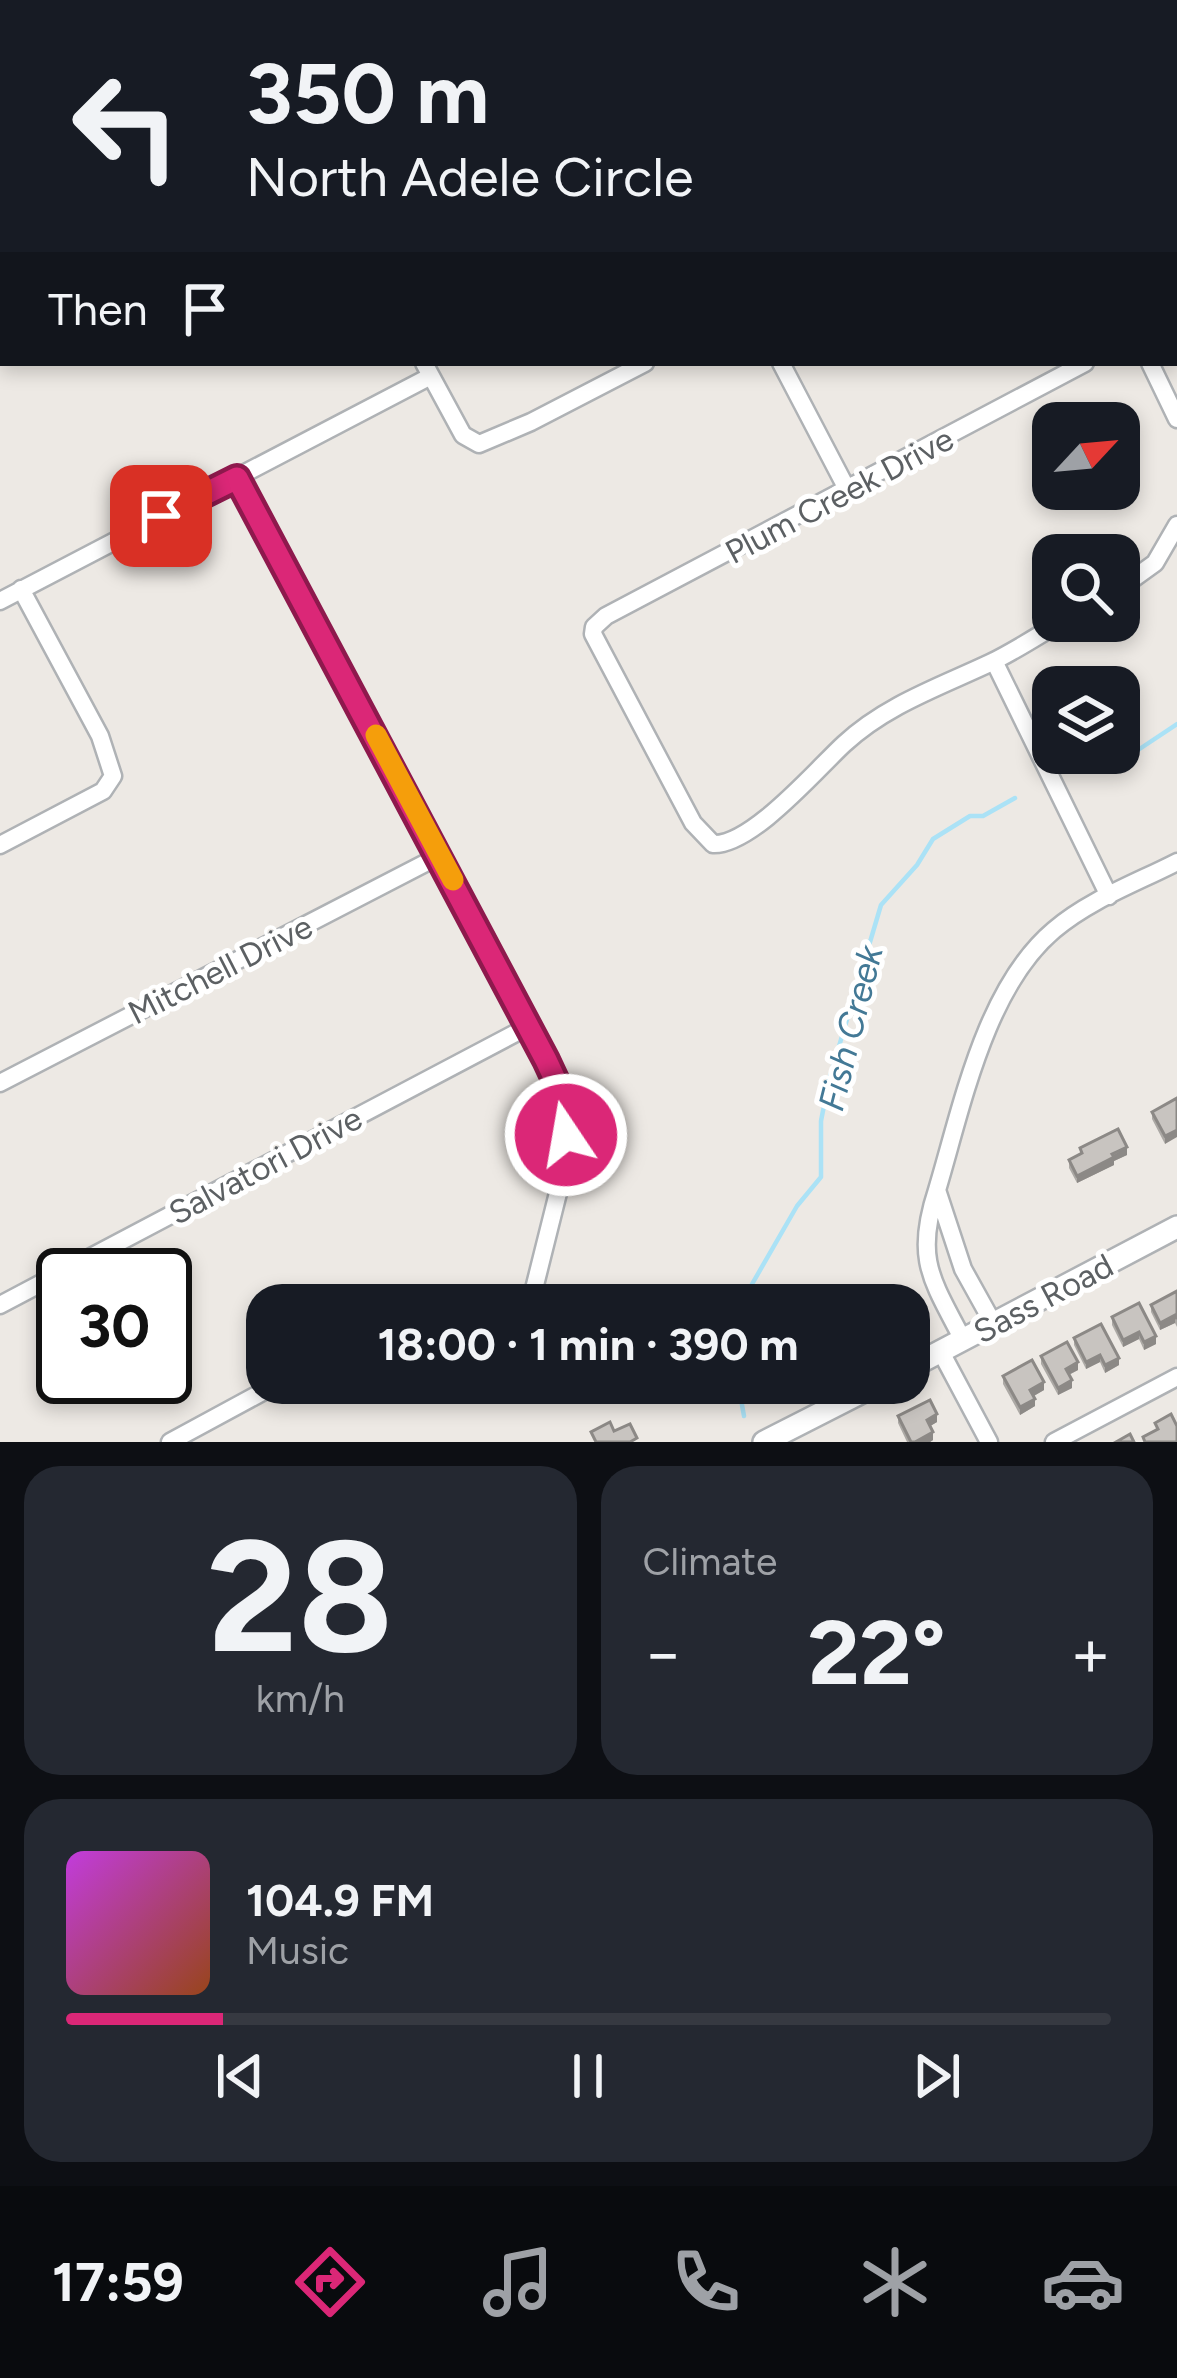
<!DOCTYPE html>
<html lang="en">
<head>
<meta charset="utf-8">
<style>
	:root { --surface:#171b24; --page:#242831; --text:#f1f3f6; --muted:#9ea1a6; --line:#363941; --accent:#db2777 }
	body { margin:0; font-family:Figtree,sans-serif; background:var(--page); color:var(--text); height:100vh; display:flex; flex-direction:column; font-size:45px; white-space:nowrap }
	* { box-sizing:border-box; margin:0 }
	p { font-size:39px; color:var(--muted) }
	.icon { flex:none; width:66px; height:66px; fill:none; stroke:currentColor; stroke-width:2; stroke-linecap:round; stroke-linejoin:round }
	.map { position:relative; height:1442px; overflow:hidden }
	.sheet { display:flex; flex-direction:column; gap:24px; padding:24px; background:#0d0f14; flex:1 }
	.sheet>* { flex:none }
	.top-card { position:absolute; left:0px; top:0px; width:1179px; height:366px; box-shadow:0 6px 18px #0003; background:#171b24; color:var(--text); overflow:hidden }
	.needle { width:78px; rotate:64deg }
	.tools { position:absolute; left:1032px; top:402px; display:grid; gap:24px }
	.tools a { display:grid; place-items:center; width:108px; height:108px; border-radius:24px; background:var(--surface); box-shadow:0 6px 18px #0003; font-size:60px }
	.speed { position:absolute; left:36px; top:1248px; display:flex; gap:24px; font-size:60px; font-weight:700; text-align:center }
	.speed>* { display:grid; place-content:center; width:156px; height:156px; border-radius:50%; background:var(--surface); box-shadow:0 6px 18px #0003; line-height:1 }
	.speed .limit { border:6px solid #111; border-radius:18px; background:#fff; color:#111 }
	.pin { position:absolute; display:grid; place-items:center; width:102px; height:102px; color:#fff; margin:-51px; border-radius:24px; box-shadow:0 6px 18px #0006 }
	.me { position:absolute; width:132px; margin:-66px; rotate:348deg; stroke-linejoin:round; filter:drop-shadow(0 0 9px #0008) }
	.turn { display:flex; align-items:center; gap:42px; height:252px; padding:0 48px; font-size:54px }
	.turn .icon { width:156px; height:156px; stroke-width:2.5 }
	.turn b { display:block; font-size:84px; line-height:102px }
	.then { display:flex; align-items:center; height:114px; padding:0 48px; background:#0003; gap:24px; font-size:45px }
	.big { font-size:90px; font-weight:700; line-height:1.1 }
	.sheet .widget { flex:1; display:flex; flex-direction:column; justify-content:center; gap:18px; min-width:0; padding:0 42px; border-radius:36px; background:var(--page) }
	.sheet .dial { align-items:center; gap:0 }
	.dial b { font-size:156px; line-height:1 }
	.song { display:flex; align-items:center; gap:36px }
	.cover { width:144px; height:144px; border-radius:18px; background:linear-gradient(135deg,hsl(290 70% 55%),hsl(20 70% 35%)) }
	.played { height:12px; border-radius:6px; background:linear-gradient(90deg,var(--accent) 15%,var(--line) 15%) }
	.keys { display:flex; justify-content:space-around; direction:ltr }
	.heat { display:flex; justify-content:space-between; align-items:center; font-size:66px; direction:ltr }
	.sheet .tiles { flex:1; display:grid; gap:24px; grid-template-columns:1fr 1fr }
	.widget:last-child { grid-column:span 2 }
	.trip { position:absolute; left:246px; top:1284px; width:684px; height:120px; border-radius:36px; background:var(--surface); box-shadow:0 6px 18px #0003; font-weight:700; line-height:120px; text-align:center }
	.dock { display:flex; height:192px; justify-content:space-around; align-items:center; background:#090b0e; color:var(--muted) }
	.dock .icon { width:84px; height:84px }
	.dock .on { color:var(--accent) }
	.dock b { font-size:54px; color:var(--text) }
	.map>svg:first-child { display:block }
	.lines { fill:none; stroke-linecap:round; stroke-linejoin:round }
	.stream { stroke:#abe2f6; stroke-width:4.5 }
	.minor-casing { stroke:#afb2b5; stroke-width:21 }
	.tertiary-casing { stroke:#afb2b5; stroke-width:26 }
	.minor { stroke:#fff; stroke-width:16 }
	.tertiary { stroke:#fff; stroke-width:21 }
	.wall { fill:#aca9a5 }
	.shaded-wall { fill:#8c8986 }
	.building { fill:#c8c4c0; stroke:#8c8986; stroke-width:3 }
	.route-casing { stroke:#8e194d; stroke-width:30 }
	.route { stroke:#db2777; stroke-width:21 }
	.slow { stroke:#f59e0b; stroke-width:21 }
	.labels { text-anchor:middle; stroke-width:10; stroke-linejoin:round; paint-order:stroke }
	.street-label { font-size:33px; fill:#5c6063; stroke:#fff }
	.water-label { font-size:36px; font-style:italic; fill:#437996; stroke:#fff }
</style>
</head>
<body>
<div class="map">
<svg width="1177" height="1442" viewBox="0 0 1177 1442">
	<rect width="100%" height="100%" fill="#ede9e4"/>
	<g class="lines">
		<!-- stream -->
		<path class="stream" d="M1080 768 1135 752 1177 724
			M740 1305 797 1206 821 1177V1121L829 1080 881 905 917 865 933 839 970 816H983L1015 798
			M738 1383 744 1416"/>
		<defs>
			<path id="minor" d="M234 0 236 3
				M476 0 478 3
				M719 0 722 3
				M973 0 975 3
				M514 3 520 0
				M1176 108 1177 107
				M424 363 463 435 479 444 531 422 645 363
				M781 363 848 491
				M1150 363 1177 419
				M237 478 441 855 560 1091 566 1135 565 1165 530 1305
				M1119 589 1155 563 1177 525
				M0 601 431 376
				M1063 621C1039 635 1015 651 990 663 939 687 886 705 844 744 816 770 751 846 713 844L693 823 593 634 594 627 606 616 1085 363
				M994 661 1109 896
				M0 845 103 791 113 776 100 736 21 589
				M0 1083 441 855
				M937 1190C962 1107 985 988 1054 930 1089 900 1136 883 1177 862
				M0 1305 529 1026
				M963 1340C932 1280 914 1259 937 1190L963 1269 993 1323
				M941 1352 989 1442
				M170 1442 279 1383
				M1054 1442 1177 1377"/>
			<path id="tertiary" d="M909 1368 1177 1227
				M764 1442 880 1383"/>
		</defs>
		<!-- minor casing -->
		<use href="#minor" class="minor-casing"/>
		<!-- tertiary casing -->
		<use href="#tertiary" class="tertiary-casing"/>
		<!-- minor -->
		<use href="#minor" class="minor"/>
		<!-- tertiary -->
		<use href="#tertiary" class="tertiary"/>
	</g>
	<!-- wall -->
	<path class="wall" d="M1177 1098 1165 1144 1152 1119V1112Z
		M1080 1148 1127 1155 1114 1161V1165L1077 1183 1069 1168V1160L1080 1155Z
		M1177 1291V1327L1175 1323 1160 1330 1151 1312V1305Z
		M1112 1317 1156 1344 1144 1350 1139 1339 1123 1347 1112 1325Z
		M1074 1338 1119 1365 1105 1373 1100 1362 1086 1369 1074 1345Z
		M1041 1356 1078 1370 1069 1375 1072 1388 1058 1395 1041 1364Z
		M1003 1376 1044 1390 1034 1396 1035 1406 1020 1415 1003 1384Z
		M898 1416 937 1422 930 1426 933 1440 930 1442H907L898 1423Z"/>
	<!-- shaded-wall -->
	<path class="shaded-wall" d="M1177 1130V1137L1165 1144V1136Z
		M1127 1147V1155L1114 1161V1165L1077 1183V1176Z
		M1175 1315V1323L1160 1330V1323Z
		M1139 1332V1339L1123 1347V1340Z
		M1156 1336V1344L1144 1350V1342Z
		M1100 1355V1362L1086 1369V1362Z
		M1119 1358V1365L1105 1373V1365Z
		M1078 1362V1370L1066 1376V1369Z
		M1072 1380V1388L1058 1395V1388Z
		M1044 1382V1390L1030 1398V1390Z
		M1035 1399V1406L1020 1415V1407Z
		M937 1414V1422L927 1428V1420Z
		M933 1432V1440L930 1442H915Z"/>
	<!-- building -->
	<path class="building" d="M1177 1098V1130L1165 1136 1152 1112Z
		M1118 1129 1127 1147 1112 1154 1114 1157 1077 1176 1069 1160 1082 1153 1080 1148Z
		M1177 1291V1319L1175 1315 1160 1323 1151 1305Z
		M1139 1303 1156 1336 1144 1342 1139 1332 1123 1340 1112 1317Z
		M1101 1324 1119 1358 1105 1365 1100 1355 1086 1362 1074 1338Z
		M1067 1342 1078 1362 1066 1369 1072 1380 1058 1388 1041 1356Z
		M1032 1360 1044 1382 1030 1390 1035 1399 1020 1407 1003 1376Z
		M930 1400 937 1414 927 1420 933 1432 915 1442H911L898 1416Z
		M1171 1414 1177 1426V1442H1145L1143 1437 1158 1429 1155 1423Z
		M610 1422 614 1431 630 1424 637 1438 630 1442H596L591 1432Z
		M1130 1434 1134 1442H1116Z"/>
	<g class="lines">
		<defs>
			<path id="route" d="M161 516 237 478 546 1060 560 1090 566 1135"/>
		</defs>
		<!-- route casing -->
		<use href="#route" class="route-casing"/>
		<!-- route -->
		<use href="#route" class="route"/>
		<!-- slow -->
		<path class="slow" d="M376 735 453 880"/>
	</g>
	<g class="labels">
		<!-- street labels -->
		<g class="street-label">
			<text transform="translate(839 495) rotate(-28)" y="12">Plum Creek Drive</text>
			<text transform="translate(220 969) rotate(-27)" y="12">Mitchell Drive</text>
			<text transform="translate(265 1165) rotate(-28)" y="12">Salvatori Drive</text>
			<text transform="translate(1043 1298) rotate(-28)" y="12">Sass Road</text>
		</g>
		<!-- water labels -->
		<g class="water-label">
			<text transform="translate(850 1028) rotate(-76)" y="13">Fish Creek</text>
		</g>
	</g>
</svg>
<div class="tools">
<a><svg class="needle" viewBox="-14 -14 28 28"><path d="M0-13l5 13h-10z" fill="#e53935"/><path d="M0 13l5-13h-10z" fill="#9ea1a6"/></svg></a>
<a><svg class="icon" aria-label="search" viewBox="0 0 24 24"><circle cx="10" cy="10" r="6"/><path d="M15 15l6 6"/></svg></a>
<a><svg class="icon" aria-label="layers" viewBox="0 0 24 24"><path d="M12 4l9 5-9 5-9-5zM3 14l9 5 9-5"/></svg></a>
</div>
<div class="speed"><div class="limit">30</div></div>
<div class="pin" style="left:161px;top:516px;background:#d93025"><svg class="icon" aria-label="arrive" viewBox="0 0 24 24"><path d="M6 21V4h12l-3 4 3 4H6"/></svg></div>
<svg class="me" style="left:566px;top:1135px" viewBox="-20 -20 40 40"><circle r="17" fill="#db2777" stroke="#fff" stroke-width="3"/><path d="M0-11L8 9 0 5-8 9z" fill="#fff"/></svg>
<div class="trip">18:00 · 1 min · 390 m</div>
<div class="top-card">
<div class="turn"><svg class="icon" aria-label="left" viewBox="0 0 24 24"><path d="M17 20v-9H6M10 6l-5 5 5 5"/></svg><div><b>350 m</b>North Adele Circle</div></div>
<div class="then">Then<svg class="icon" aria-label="arrive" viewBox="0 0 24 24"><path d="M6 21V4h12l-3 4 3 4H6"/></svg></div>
</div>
</div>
<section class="sheet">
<div class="tiles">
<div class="widget dial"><b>28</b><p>km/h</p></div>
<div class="widget"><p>Climate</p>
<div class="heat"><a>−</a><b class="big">22°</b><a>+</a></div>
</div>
<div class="widget">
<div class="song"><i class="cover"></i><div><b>104.9 FM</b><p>Music</p></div></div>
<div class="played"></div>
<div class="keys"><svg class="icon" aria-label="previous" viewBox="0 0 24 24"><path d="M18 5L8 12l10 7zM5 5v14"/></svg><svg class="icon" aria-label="pause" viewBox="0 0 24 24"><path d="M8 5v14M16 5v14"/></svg><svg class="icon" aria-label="next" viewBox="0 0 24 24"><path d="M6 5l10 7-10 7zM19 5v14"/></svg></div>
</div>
</div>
</section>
<nav class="dock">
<b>17:59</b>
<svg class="icon on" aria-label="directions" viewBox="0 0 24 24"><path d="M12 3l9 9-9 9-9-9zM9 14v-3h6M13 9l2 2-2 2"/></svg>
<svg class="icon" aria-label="music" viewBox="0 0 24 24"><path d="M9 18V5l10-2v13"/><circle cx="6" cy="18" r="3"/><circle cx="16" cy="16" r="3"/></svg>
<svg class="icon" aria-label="phone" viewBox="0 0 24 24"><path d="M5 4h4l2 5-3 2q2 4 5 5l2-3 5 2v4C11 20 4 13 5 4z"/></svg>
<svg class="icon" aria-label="climate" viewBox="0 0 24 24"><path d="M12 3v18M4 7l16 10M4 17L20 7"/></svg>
<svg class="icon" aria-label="car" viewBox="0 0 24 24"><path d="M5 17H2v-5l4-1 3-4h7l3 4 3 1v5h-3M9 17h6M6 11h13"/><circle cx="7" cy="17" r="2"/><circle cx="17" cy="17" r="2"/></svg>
</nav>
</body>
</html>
